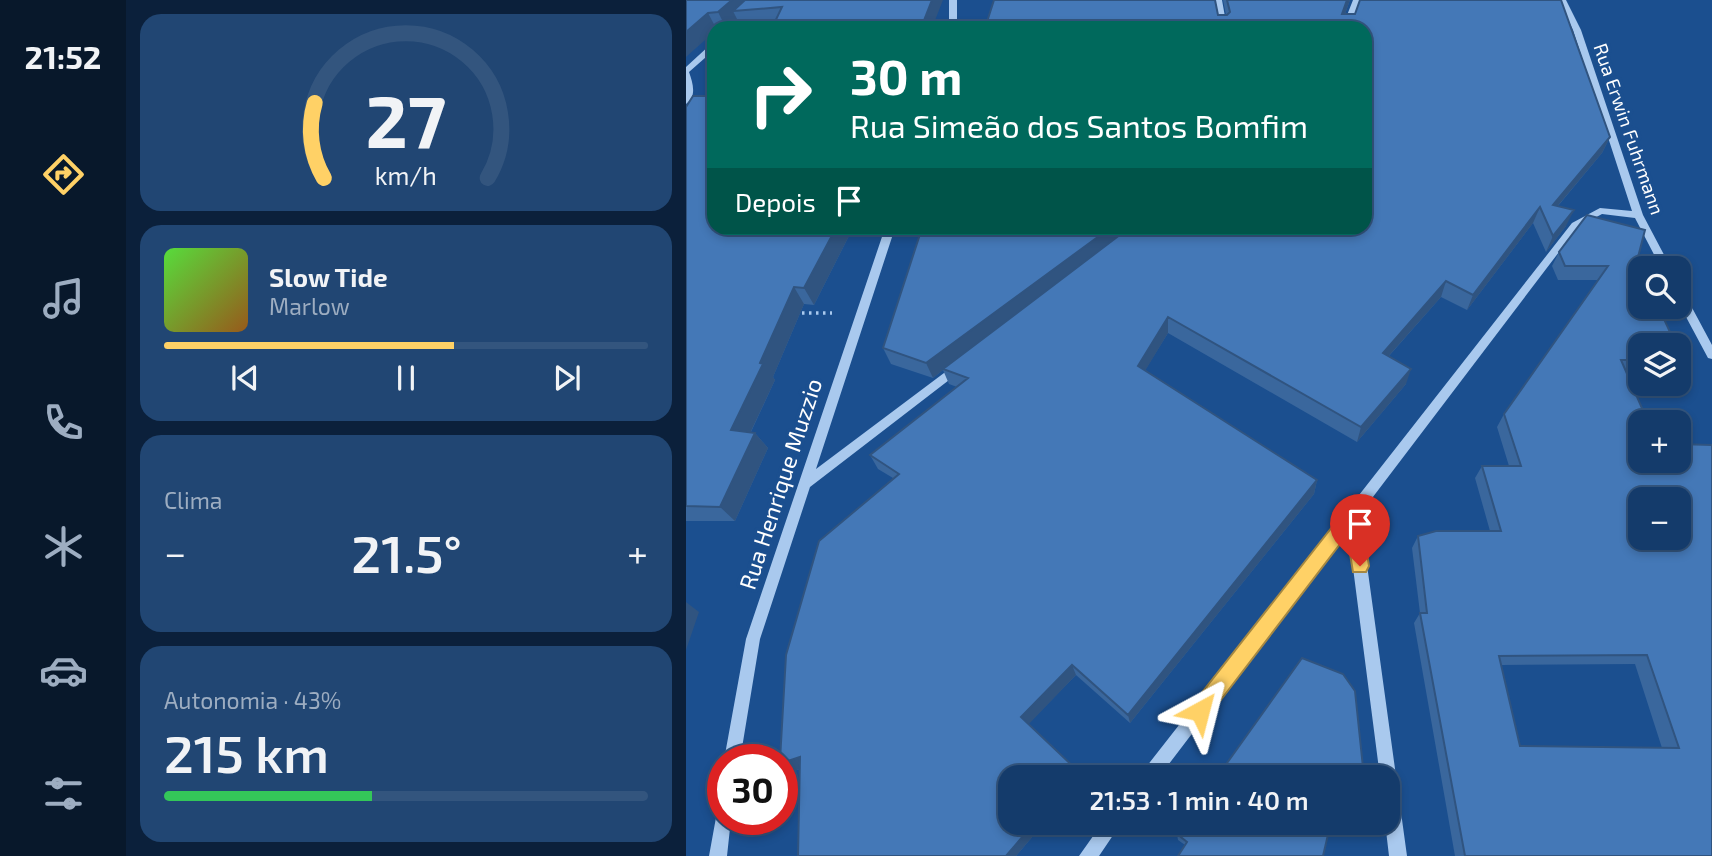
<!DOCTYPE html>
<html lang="pt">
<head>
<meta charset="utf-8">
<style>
	:root { --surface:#143b6b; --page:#214673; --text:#f1f3f6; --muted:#9dadc1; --line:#33557e; --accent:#ffd166 }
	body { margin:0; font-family:"Exo 2",sans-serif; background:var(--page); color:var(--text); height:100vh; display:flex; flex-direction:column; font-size:26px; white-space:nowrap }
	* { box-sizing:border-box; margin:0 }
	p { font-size:23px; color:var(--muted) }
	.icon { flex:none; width:38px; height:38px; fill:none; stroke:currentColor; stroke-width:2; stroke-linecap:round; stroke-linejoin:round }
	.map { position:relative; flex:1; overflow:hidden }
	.sheet { display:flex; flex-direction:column; gap:14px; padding:14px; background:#0b203b; width:560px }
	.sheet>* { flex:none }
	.banner { position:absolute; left:21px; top:21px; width:665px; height:214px; border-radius:21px; box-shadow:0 4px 10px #0003,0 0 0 2px var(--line); background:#00695c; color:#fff; overflow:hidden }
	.fabs { position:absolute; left:942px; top:256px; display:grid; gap:14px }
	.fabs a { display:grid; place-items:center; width:63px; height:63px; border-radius:14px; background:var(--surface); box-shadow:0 4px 10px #0003,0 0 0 2px var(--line); font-size:35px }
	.speed { position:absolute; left:21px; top:744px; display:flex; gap:14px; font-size:35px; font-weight:700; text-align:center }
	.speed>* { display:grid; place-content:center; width:91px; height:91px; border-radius:50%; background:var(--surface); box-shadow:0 4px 10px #0003,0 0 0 2px var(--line); line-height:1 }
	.speed .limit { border:10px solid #d22; background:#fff; color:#111 }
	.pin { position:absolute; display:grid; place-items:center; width:60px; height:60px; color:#fff; margin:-72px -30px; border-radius:50% 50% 50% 0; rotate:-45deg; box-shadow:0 0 7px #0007 }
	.pin .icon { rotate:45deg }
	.me { position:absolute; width:77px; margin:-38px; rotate:38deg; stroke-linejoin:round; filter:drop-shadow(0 0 5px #0008) }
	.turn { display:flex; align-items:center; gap:24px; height:147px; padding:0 28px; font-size:32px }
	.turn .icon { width:91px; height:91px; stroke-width:2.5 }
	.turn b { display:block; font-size:49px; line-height:60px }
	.then { display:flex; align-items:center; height:66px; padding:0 28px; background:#0003; gap:14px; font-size:26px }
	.big { font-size:52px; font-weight:600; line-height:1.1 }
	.sheet .card { flex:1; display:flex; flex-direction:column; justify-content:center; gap:10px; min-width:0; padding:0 24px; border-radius:21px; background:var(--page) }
	.sheet .dial { align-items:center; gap:0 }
	.dial svg { height:182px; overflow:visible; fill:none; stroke:var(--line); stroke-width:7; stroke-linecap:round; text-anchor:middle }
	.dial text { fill:var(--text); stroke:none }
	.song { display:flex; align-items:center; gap:21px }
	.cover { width:84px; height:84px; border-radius:10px; background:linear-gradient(135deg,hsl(110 70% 55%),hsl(30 70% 35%)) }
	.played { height:7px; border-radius:4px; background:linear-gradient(90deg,var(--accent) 60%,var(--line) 60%) }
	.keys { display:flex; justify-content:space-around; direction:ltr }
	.heat { display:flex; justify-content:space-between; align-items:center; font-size:38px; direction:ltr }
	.charge { height:10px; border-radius:5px; background:linear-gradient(90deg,#34c759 43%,var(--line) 0) }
	.trip { position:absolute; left:312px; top:765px; width:402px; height:70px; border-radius:21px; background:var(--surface); box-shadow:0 4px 10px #0003,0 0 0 2px var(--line); font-weight:600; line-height:70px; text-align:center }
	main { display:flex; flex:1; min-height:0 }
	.tabs { display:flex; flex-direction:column; width:126px; justify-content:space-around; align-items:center; background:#08182b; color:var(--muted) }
	.tabs .icon { width:49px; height:49px }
	.tabs .active { color:var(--accent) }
	.tabs b { font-size:32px; color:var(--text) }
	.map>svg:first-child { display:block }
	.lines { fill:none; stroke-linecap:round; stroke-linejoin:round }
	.path { stroke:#a9c9ee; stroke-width:3.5; stroke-dasharray:2.5 4.5; stroke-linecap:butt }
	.minor { fill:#a9c9ee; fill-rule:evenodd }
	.wall { fill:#3a679d; fill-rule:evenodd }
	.shaded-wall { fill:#305480 }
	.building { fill:#4478b7; stroke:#305480; stroke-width:2; fill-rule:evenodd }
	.route { fill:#ffd166; stroke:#a68842; stroke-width:2 }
	.labels { text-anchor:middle; stroke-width:7; stroke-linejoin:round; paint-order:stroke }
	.far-street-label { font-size:19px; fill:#fff; stroke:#1b4f8f }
	.street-label { font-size:23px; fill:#fff; stroke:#1b4f8f }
</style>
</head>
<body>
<main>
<nav class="tabs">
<b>21:52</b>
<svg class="icon active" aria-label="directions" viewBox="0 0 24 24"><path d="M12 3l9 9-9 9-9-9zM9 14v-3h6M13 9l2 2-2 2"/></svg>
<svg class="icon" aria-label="music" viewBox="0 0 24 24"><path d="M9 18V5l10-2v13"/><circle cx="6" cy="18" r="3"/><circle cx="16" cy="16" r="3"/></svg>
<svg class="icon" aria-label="phone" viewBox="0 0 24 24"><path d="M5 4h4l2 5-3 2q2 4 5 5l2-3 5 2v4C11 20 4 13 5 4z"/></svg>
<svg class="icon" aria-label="climate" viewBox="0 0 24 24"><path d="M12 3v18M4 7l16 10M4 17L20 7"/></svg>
<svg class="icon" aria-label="car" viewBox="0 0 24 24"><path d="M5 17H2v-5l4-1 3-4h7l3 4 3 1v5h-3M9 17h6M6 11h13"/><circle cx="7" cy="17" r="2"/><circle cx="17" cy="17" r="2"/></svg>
<svg class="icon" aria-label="filters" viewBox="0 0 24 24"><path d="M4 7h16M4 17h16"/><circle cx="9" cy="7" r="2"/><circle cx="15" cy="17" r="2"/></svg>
</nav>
<section class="sheet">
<div class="card dial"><svg viewBox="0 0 100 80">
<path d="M14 69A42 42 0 1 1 86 69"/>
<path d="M14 69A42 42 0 0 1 10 36" stroke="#ffd166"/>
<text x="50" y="56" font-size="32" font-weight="700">27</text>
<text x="50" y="72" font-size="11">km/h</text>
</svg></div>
<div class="card">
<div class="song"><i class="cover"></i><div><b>Slow Tide</b><p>Marlow</p></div></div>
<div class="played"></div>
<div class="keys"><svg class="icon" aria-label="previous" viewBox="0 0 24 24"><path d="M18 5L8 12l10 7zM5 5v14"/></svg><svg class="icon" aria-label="pause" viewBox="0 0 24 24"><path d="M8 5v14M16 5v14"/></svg><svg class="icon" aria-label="next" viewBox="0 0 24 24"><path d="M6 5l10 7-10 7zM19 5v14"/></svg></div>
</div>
<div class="card"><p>Clima</p>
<div class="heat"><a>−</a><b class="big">21.5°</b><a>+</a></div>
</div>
<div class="card"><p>Autonomia · 43%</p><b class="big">215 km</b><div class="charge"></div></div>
</section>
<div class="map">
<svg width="1026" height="856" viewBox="0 0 1026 856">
	<rect width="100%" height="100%" fill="#1b4f8f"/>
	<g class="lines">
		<!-- path -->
		<path class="path" d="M109 313H146"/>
		<!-- minor -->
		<path class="minor" d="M73 0H81L51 28H43Z
			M263 0H271V28H263Z
			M528 0H536L541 28H533Z
			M667 0H675L664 28H656Z
			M872 0H880L895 30 957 215 985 268H975L949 218 916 214 892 227 674 514 721 856H703L699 822H702V777H694L662 529 473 777H455L457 771 886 223 914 208 946 211 887 30Z
			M25 44H28V50L3 72C7 83 11 97 0 104V67Z
			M199 228H209L130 469 270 364 274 363 280 367 124 487 74 639 54 760H38L60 639Z
			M992 288 996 289 1026 345V359L1022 358 992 302Z
			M37 810V819H45L41 856H23L31 812Z
			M417 822H436L413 856H393Z"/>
	</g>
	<!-- wall -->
	<path class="wall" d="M0 0H257L87 25 55 28 51 19 42 28H28Z
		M537 0H664L659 14 924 137 916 153 872 206 880 226 860 252 847 223 781 310 755 297 703 356 720 384 671 442 482 333 459 370 631 480 628 494 444 723 390 675 342 724 359 822 330 856H112L114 769 108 771 207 478 192 469 184 455 271 387 263 384 257 370 247 378 205 364 197 348 679 228 532 15H540Z
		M0 107 167 228 128 305 118 304 87 377 89 380 65 432 69 433 82 448 49 521H0Z
		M873 252 951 261 954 374H942L1026 856H769L728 623 734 613 726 548 732 536 804 531 789 478 796 466H823L811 427 818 414 912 280H872L866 266ZM949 664 976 748 834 746 815 665Z
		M491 834 637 856 499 845 492 840Z"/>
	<!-- shaded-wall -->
	<path class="shaded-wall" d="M46 0H70L47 11 51 19 42 28H40L32 12Z
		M246 0H257L246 28H235Z
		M661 0H664L654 28 656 14Z
		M22 13 30 28H28V32L0 57V32Z
		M924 137 916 153 859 221 867 205Z
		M854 207 847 223 781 310 787 295Z
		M888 210 880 226 860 252 867 236Z
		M150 228H167L128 305 118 288Z
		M424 228H447L257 369V370L247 378 240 363Z
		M760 281 755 297 692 368 697 353Z
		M108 287 118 304 87 377 89 380 58 446 45 430Z
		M482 317V333L453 381 452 366Z
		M725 369 720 384 671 442 675 427Z
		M69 433 82 448 49 521 34 507Z
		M631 480 628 494 444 723 442 715Z
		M0 602 13 612 0 650Z
		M386 665 390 675 341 726 335 717Z
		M114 757 128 764 108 771 96 764V763Z
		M393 772 396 777H388Z
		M349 822H359L330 856H320Z"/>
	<!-- building -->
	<path class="building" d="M0 0H46L32 12 22 13 0 32Z
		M59 0H246L235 28H86L96 7 47 11Z
		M308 0H529L532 15H541L544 12 541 0H661L656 14H669L674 0H875L924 137 867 205 888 210 867 236 854 207 787 295 760 281 697 353 725 369 675 427 482 317 452 366 631 480 442 715 386 665 335 717 393 772 388 777H324V822H349L320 856H112L114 757 96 763V760H94L100 655 133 541 213 474 184 455 282 378 257 369 443 228H679V28H299Z
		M7 96H28V228H150L118 288 108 287 74 363 77 364 45 430 69 433 34 507 0 506V107Z
		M901 215 959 230 951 261 954 268V306H972L990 345H954V360H935L962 422H954V460H992V444L1026 445V856H779L734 613H741L732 536 750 531H815L796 466H835L818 414 922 266H879L873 252ZM954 499H992V537H954ZM961 655 993 748 834 746 813 656Z
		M236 228H424L240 363 197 348Z
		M992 350 997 361H992Z
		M616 658 657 674 669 691 678 777H531Z
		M499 822H645L637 856H492L501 842 491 834Z"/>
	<!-- route -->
	<path class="route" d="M667 506 675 514 683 566 680 572H667L661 535 521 718 514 721 507 718 504 711 507 704 661 508Z"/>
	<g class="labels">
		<!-- far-street labels -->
		<g class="far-street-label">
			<text transform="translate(943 129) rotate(71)" y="7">Rua Erwin Fuhrmann</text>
		</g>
		<!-- street labels -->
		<g class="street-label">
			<text transform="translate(95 484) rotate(-72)" y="8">Rua Henrique Muzzio</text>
		</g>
	</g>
</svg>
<div class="fabs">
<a><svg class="icon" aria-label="search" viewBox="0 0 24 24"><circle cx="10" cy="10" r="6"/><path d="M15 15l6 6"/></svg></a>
<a><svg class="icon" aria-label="layers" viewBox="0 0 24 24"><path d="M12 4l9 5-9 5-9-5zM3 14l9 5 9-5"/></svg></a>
<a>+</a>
<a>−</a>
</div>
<div class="speed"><div class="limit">30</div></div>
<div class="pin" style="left:674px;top:566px;background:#d93025"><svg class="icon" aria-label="arrive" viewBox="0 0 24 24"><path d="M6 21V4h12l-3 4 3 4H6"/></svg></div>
<svg class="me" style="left:514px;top:711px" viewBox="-20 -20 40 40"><path d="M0-17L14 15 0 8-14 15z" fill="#ffd166" stroke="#fff" stroke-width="4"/></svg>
<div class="trip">21:53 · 1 min · 40 m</div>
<div class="banner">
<div class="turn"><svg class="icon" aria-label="right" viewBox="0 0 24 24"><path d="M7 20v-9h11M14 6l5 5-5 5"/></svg><div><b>30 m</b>Rua Simeão dos Santos Bomfim</div></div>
<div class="then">Depois<svg class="icon" aria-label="arrive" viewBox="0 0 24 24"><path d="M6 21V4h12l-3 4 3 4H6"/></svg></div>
</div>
</div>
</main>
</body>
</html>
